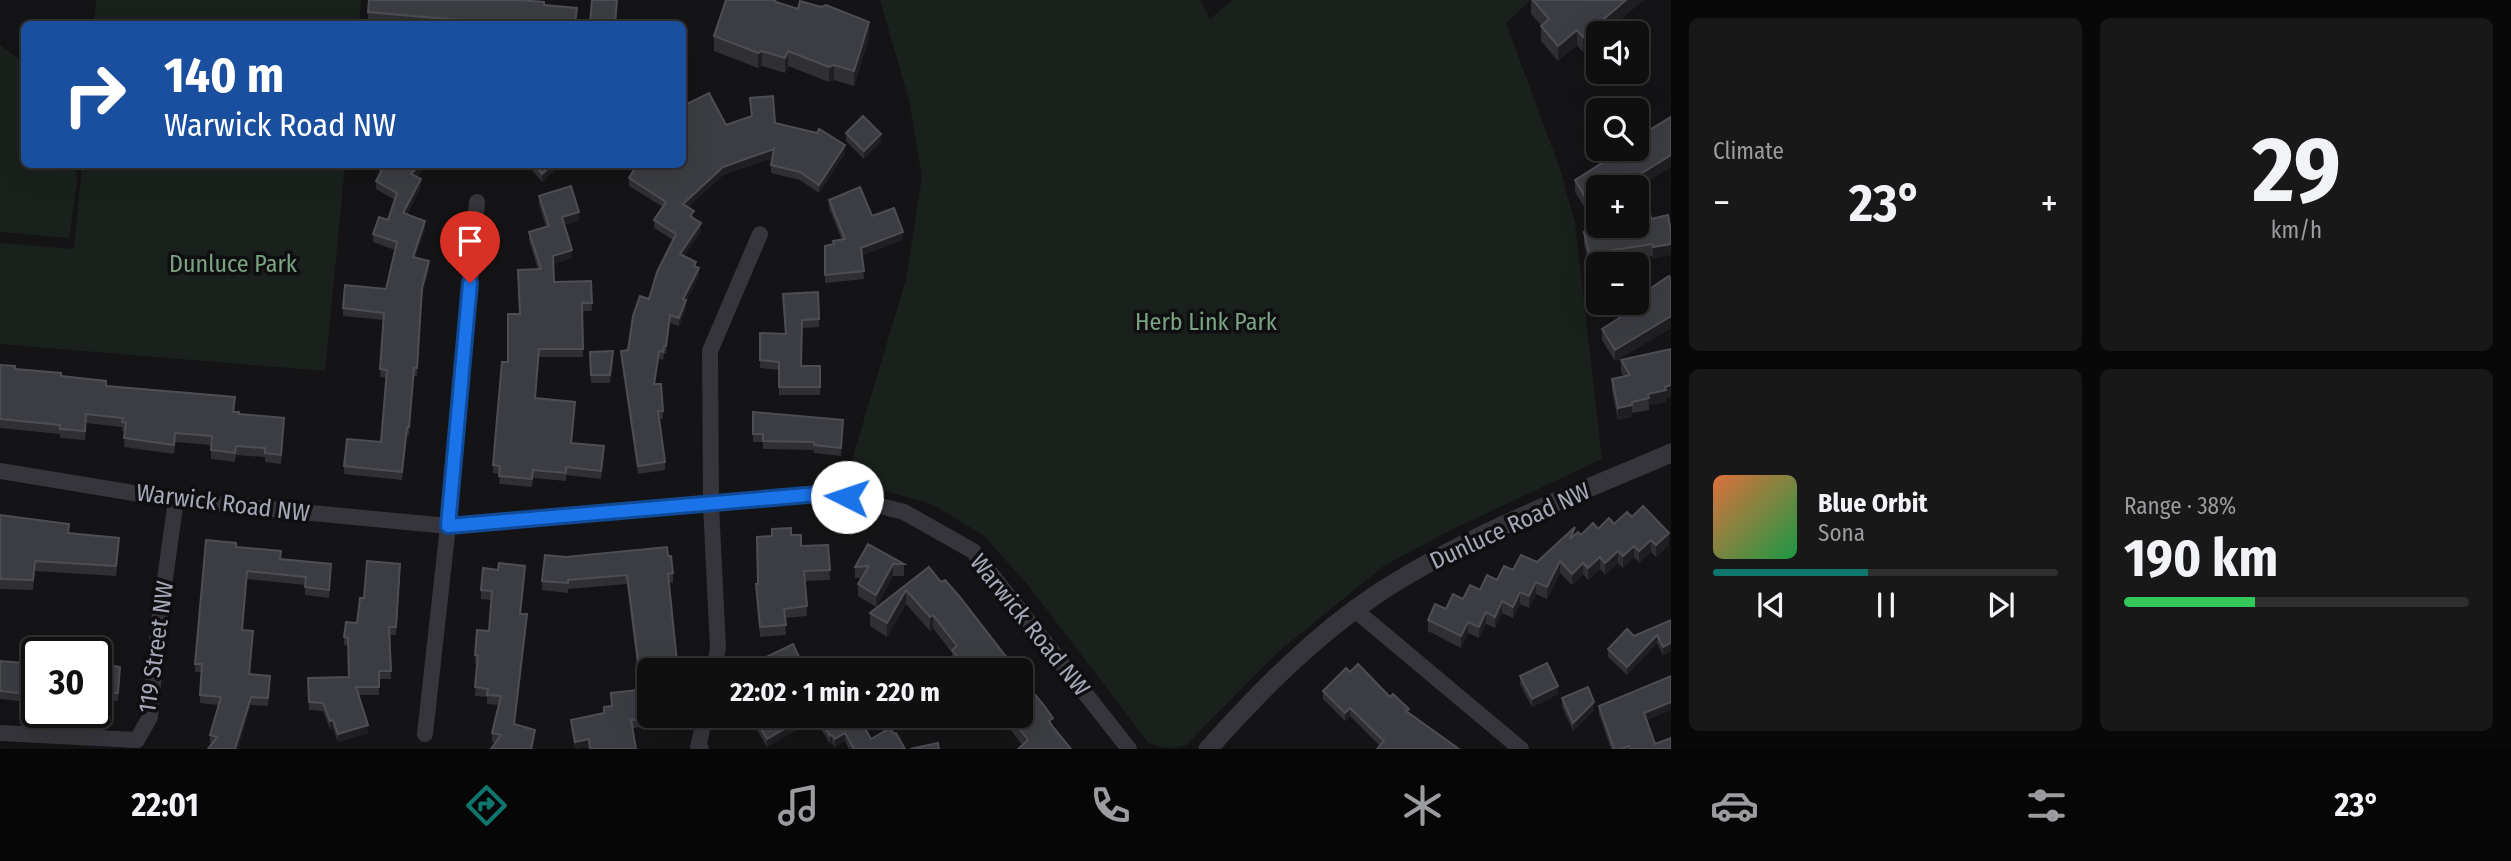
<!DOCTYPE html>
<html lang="en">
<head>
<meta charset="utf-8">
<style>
	:root { --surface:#0f0f10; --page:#181819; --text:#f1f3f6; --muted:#9b9c9f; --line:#2f2f30; --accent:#0f766e }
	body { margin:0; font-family:"Fira Sans Condensed",sans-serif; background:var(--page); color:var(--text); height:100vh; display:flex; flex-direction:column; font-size:26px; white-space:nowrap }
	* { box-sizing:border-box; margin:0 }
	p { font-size:23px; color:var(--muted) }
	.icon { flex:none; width:38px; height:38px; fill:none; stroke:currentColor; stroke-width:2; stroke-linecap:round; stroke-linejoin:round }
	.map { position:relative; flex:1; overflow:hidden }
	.panel { display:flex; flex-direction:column; gap:18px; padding:18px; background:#080809; width:840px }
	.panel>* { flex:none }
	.guide { position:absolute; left:21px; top:21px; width:665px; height:147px; border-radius:10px; box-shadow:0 7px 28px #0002,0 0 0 2px var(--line); background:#1a4fa0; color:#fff; overflow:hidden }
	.controls { position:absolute; left:1586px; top:21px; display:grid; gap:14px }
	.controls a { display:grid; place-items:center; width:63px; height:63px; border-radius:10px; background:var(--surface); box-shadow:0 7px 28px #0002,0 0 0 2px var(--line); font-size:35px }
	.speed { position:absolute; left:21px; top:637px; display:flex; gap:14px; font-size:35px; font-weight:700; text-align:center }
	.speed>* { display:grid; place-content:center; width:91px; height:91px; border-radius:50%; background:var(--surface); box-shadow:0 7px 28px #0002,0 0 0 2px var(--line); line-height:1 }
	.speed .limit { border:4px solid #111; border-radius:10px; background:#fff; color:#111 }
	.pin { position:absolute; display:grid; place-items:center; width:60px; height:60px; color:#fff; margin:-72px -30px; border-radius:50% 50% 50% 0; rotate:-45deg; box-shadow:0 0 7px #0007 }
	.pin .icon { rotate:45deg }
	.me { position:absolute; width:77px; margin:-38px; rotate:274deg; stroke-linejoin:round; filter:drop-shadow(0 0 5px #0008) }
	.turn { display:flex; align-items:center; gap:24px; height:147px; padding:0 28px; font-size:32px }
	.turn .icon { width:91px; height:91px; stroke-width:2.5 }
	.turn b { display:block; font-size:49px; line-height:60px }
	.big { font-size:52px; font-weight:700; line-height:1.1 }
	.panel .card { flex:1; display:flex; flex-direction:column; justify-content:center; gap:10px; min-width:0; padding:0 24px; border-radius:10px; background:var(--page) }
	.panel .dial { align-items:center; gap:0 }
	.dial b { font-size:91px; line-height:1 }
	.song { display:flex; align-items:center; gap:21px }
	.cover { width:84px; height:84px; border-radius:10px; background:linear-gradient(135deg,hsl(20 70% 55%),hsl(140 70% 35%)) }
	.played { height:7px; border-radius:4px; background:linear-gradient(90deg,var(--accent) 45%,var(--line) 45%) }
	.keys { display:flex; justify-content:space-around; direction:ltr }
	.heat { display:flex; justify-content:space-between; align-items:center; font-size:38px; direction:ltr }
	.charge { height:10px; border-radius:5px; background:linear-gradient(90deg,#34c759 38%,var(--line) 0) }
	.panel .tiles { flex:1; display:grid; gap:18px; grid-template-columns:repeat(2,1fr) }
	.trip { position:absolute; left:637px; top:658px; width:396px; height:70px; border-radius:10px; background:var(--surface); box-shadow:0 7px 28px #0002,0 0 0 2px var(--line); font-weight:700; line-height:70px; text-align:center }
	.tab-bar { display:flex; height:112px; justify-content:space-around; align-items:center; background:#060606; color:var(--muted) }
	.tab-bar .icon { width:49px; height:49px }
	.tab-bar .on { color:var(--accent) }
	.tab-bar b { font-size:32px; color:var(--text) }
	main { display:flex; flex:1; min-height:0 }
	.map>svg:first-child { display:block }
	.green { fill:#1a211c }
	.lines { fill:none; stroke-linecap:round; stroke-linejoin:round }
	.minor { stroke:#35353b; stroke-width:16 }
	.tertiary { stroke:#35353b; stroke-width:19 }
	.wall { fill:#303034 }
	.shaded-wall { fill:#1f1f22 }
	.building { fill:#3c3d42; stroke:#4d4e54; stroke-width:2 }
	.route-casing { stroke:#114b97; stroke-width:18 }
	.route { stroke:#1a73e8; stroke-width:12 }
	.labels { text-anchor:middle; stroke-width:7; stroke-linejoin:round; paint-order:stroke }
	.park-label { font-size:24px; fill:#7aa382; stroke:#0f0f11 }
	.street-label { font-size:24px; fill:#a5a8b7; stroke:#0f0f11 }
</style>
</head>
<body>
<main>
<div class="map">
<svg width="1671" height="749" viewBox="0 0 1671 749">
	<rect width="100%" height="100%" fill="#141416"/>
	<!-- green -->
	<path class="green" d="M96 0H361L359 24H94Z
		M880 0H1200L1210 19 1232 0H1531L1506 23 1560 169 1575 223 1602 459 1453 529 1385 565 1278 652 1186 745C1172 749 1161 749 1148 742L1028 585 983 535 932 504 846 480 906 279 922 178 909 100Z
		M0 45 24 63V164L76 165 77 182 69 238 0 232Z
		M82 165H345L325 371 0 344V243L74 249Z"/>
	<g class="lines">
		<!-- minor -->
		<path class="minor" d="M0 471 176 500 448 526 830 493 904 512 973 551 1129 749
			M1355 610 1521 749
			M714 670 718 648 711 505 710 351 760 234
			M0 733 137 740 150 717 158 629 176 500
			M425 734 448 526 477 202
			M701 749 698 748 705 716"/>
		<!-- tertiary -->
		<path class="tertiary" d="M1208 749C1259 692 1314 636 1377 594 1468 534 1572 496 1671 453"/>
	</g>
	<!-- wall -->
	<path class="wall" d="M1531 0H1644L1598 33V39L1583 52 1577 45 1558 61 1541 41V25L1531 14Z
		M776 2 869 38 854 86 834 80 829 82 788 66 785 73 762 66 758 68 714 51V36Z
		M544 5 576 24H379L368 23V12Z
		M750 98 775 123 845 153 819 193 800 180 771 173V165L772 158 723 175 688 207 701 231 684 256 696 267 699 276 686 301V308L679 326 670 323 666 354H664L663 360 659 359 655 384 663 411V419H659L665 462V470L638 474 621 359V351L628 350 673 240 654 228V220L663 207 629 186V178L660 166 726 125 751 116Z
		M1671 117V167L1636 188V187H1598V219L1593 221 1575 192V180L1611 158V154Z
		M846 133 881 142 864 159 846 141Z
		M373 164H427L416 177 421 187 407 214 425 229 415 258 429 269 422 296 417 376H414L409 435H407L402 480 344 474V466L381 442 386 378 380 377 384 320 343 316V308L386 289 395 250 373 242V234L388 220 395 200 376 189V181L381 172Z
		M527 164H561L542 182Z
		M539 196 579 220 564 225 572 258 553 264 554 282 591 281 592 311H582L583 357H539L535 398 575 410 572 444 604 454 601 479 566 475V481L533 478 532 487 499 484 500 474 493 473V465L508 362 538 270 529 240V232L546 227 539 204Z
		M829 200 872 216 903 240 862 255 864 279 825 283V246L833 244 842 240 829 208Z
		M1651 219 1671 232 1653 259 1652 256 1589 266 1584 244V232L1595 230V223Z
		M1671 279V328L1615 361 1602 340V329L1620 318V309Z
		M783 302 819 319V327L802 328 801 366H820V395H779V370L760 368V360L785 334Z
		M1671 349V397L1666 398V402L1649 405V410L1632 413V417L1618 420 1612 391V379L1624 377 1621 372V360Z
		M590 352 613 359 610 383H591Z
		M0 365 15 369 61 376 106 386 235 406 234 412 239 414 284 427 281 464 265 462V457L236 455 235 462 211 459V445L175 442 174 454 124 447 125 432 122 431V427L86 423 85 440 60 438V434L0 428Z
		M843 428 841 456 814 453V450L763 449V442H753V434Z
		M0 515 119 548 116 576 35 571 33 590 0 589Z
		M1632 517 1669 545 1656 557 1651 552 1639 563 1634 557 1623 568 1618 563 1605 575 1600 569 1588 580 1583 574 1572 585 1560 573 1547 599 1536 594 1529 608 1520 604 1513 618 1502 613 1495 628 1486 624 1479 638 1468 633 1461 648 1428 631V620L1513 570 1537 562 1575 535H1581Z
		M791 535 801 546 828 545 830 580 805 581 807 616 785 618 786 635 760 637 756 584H758Z
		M236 547 331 572 329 598 305 595V585L247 579 242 630 253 639 250 674 270 684 268 706 251 705 212 743H210V735L219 705 200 703 201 672H195V664Z
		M668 556 673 573V583H669L677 670H649V692L646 693 648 716 642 717V727L632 728 636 749H589V747L575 749 571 728V720L604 713V707L611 706V693L640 690 627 584 568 589V593L542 590V581L566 557Z
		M904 564V576H893L876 607 858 596V584L861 578H855V567Z
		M929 567 1007 662 1015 670H957L952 664V653L933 628 930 631 906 604 887 637 870 626V613Z
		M400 572 396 635H389L391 679H379V695H358L368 733 338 742 333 728 330 729 323 711 309 710 308 678 349 677 348 646 344 645V637L357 623 364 598Z
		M525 575 521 614 527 623 515 725 535 738 496 743 492 742V733L499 705 487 704V697L475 696 477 664 475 663V655L489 631 491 600 481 599V590Z
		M1671 620V651L1663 655 1657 643 1627 675 1608 657V649Z
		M105 648 104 664 120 675 118 701 100 700V703H96V653Z
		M0 661 37 664V703L0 699Z
		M1350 672 1409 709 1380 746 1350 716 1345 721 1323 699V691Z
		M1520 676 1558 694 1532 707 1520 684Z
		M1562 698 1594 710 1573 731 1562 706Z
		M1599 706 1671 710 1647 720 1655 744 1671 749H1611L1599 714Z
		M988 716H1020L1053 718 1022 745 1007 725 1002 728 995 719 992 721Z
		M754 717 798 729 767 747 754 725Z
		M818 717 871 739 894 734 905 749H849L845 741 835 747 832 743 830 744 818 724Z"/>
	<!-- shaded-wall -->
	<path class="shaded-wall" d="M1626 0H1644L1605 33H1598V39L1583 52V37Z
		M869 22V38L854 86V71Z
		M1577 30V45L1558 61V46Z
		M762 51V66L758 68V53Z
		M788 51V66L785 73V58Z
		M834 65V80L829 82V67Z
		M881 134V142L864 159V151Z
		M845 145V153L819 193V185Z
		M774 149V157L723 175 683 212V204L723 167Z
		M1671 155V167L1636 188V187H1623L1629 181Z
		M420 164H427L411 182V174Z
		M553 164H561L542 182V174Z
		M421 179V187L403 221V213Z
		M1598 207V219L1593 221V210Z
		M579 212V220L562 225V217Z
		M425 221V229L413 265V257Z
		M701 223V231L680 262V254Z
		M903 232V240L861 256V248Z
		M1671 244V255L1653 259V247Z
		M572 250V258L553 264V256Z
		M429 261V269L422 296 417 376 422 288Z
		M699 268V276L686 301V308L679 326V318L683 299Z
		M670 315V323L666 354V346Z
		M1671 316V328L1615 361V350Z
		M659 351V359L654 392V384Z
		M1671 385V397L1666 398V402L1649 405 1648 394Z
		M1632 405V417L1618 420V408Z
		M407 427V435L402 480V472Z
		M1669 533V545L1656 557V545Z
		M1651 540V552L1639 563V551Z
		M1634 546V557L1623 568V556Z
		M1618 551V563L1605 575V563Z
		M1600 557V569L1588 580V568Z
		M1560 561V573L1547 599V587Z
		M1583 563V574L1572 585V574Z
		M893 564V576L876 607V595Z
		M1536 582V594L1529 608V596Z
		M906 590V604L887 637V623Z
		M1520 592V604L1513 618V607Z
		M1502 601V613L1495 628V617Z
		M1486 612V624L1479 638V627Z
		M527 614V623L514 733V724Z
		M933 615V628L930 631V617Z
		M1468 622V633L1461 648V636Z
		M1657 635V643L1627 675V667Z
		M1671 643V651L1663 655V647Z
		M1558 686V694L1532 707V699Z
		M251 697V705L238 749H235Z
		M1594 702V710L1573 731V723Z
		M1671 702V710L1644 721V713Z
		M1350 708V716L1345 721V713Z
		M1002 716H1007V725L1002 728Z
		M333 720V728L330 729V721Z
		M798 721V729L767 747V739Z
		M368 725V733L338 742V734Z
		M535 730V738L533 749H531Z
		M845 733V741L835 747V739Z
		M832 735V743L830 744V736Z
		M589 739V747L575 749V742Z"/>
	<!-- building -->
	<path class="building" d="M369 0H519L544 2V5L577 8 575 24H505L368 12Z
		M592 0H617L615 24 590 23Z
		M726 0H775L776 2 798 9 800 1 821 7 826 5 869 22 854 71 834 65 829 67 788 51 785 58 762 51 758 53 714 36Z
		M1533 0H1626L1583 37 1577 30 1558 46 1541 26 1549 19Z
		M709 93 726 125 752 116 750 98 773 96 775 123 817 133 819 129 845 145 819 185 800 172 771 165 774 149 723 167 683 204 694 211 690 216 701 223 680 254 696 262 694 266 699 268 683 299 686 300 679 318 670 315 666 346H664L663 352 659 351 654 384H661L663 411H658L665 462 638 466 621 351 628 350 633 316 640 296 649 299 657 272 676 234 654 220 666 202 629 178 637 164H658L660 166 661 164H682V105L683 106Z
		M863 116 881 134 864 151 846 133Z
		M1671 117V155L1629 181 1630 183 1623 187H1598V207L1593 210 1575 180 1613 156 1611 154 1619 149H1636V138Z
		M382 164H420L411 174 421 179 403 213 425 221 413 257 429 261 422 288 417 368H414L409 427H407L402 472 344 466 347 439 381 442 387 370 380 369 384 313 343 308 345 285 386 289 397 242 373 234 379 217 388 220 397 193 376 181 384 166Z
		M534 164H553L542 174Z
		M571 186 579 212 562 217 572 250 553 256 554 282 591 281 592 303H582L583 349H539L535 398 575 402 571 443 604 446 601 471 566 467V473L533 470 532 479 499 476 500 466 493 465 502 362H508V314H520L518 270 541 269 529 232 549 226 539 196Z
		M860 187 872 216 894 208 903 232 861 248 864 271 825 275V246L834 244 833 241 845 239 829 200Z
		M1650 212 1651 219 1668 215 1671 232V244L1653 247 1652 244 1589 254 1584 232 1596 230 1595 223H1598V226H1636V215Z
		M1669 276 1671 279V316L1615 350 1602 329 1624 315 1620 309 1629 303H1636V298Z
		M818 292 819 319 802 320 801 366H820V387H779V362L760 360V333L786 334 783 294Z
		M1671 349V385L1665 387 1666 390 1648 394 1649 398 1632 402V405L1618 408 1612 379 1630 375 1621 360Z
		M613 351 610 375H591L590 352Z
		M0 365 15 366V369L61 373V376L106 381V386L235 397 233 412H239V414L284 418 281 455 265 453V448L236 446 235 453 211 450 212 436 175 433 174 445 124 438 126 423 122 422 123 418 86 414 85 431 60 429V425L0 419Z
		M753 412 843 420 841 448 814 445V442L763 441V434H753Z
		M1643 506 1669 533 1656 545 1651 540 1639 551 1634 546 1623 556 1618 551 1605 563 1600 557 1588 568 1583 563 1572 574 1560 561 1547 587 1536 582 1529 596 1520 592 1513 607 1502 601 1495 617 1486 612 1479 627 1468 622 1461 636 1428 620 1435 604 1446 609 1453 594 1463 599 1470 585 1480 590 1487 575 1497 580 1504 566 1513 570 1521 555 1537 562 1575 527 1570 539 1578 532 1581 535 1593 523 1598 529 1609 518 1614 524 1627 512 1632 517Z
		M0 515 69 524 68 533 119 538 116 566 35 561 33 580 0 579Z
		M791 528V535H801V546L828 545 830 570 804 571 807 606 784 609 786 625 760 627 756 584H758L757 537 772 536V529Z
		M206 540 236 543V547L281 551 280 559 331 564 329 590 305 587 306 577 247 571 242 630 253 631 249 674 270 676 268 698 251 697 235 749H208L217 737 210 735 221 697 200 695 202 664H195Z
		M868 544 904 564H893L876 595 858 584 869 566 855 567Z
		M667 547 668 556H671L673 573 668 574 677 662 665 663 666 670H649V683L641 684 627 575 568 580V583L542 581 545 555 566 557Z
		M367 561 400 564 396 627H389L391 671H379V687H356L368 725 338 734 333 720 330 721 323 703 309 702 308 678 349 677 348 638 344 637 346 622 357 623 360 598H364Z
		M499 563 525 566 520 614H527L514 724 535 730 531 749H491L501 735 492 733 501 696 487 695 488 689 475 687 478 655H475L477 630 489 631 492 591 481 590 483 568 498 570Z
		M929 567 941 582 945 580 959 596 1007 658 1005 659 1015 670H968L952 650 957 646 933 615 930 617 906 590 887 623 870 613Z
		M1671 620V643L1663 647 1657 635 1627 667 1608 649 1627 629 1634 636Z
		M84 637 105 640 103 664 120 667 118 693 100 692V695H96V653H82Z
		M793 644 805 670H760L766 667 762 659Z
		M0 661 37 664V695L0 691Z
		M1547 663 1558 686 1532 699 1520 676Z
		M1358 664 1390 697 1393 694 1409 709 1406 711 1459 749H1377L1384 741 1350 708 1345 713 1323 691 1346 668 1350 672Z
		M1671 676V702L1644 713 1655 744 1671 738V749H1630L1629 746 1620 749H1614L1599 706Z
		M1020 677 1043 704 1053 718 1049 721 1053 727 1071 749H1018L1028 740 1010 716H1020Z
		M1588 687 1594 702 1573 723 1562 698Z
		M646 689 648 708 641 709 642 719 631 720 636 749H590L589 739 575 742 571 720 604 713V707L612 706 611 693Z
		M756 716H795L798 721 767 739 754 717Z
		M820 716H858L871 739 890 728 894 734 896 733 905 749H854L845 733 835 739 832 735 830 736 818 717Z
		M938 743 939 749H910Z"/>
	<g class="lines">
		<defs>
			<path id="route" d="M470 283 448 526 830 493 847 497"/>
		</defs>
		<!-- route casing -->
		<use href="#route" class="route-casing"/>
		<!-- route -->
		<use href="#route" class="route"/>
	</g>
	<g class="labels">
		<!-- park labels -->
		<g class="park-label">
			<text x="233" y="272">Dunluce Park</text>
			<text x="1206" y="330">Herb Link Park</text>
		</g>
		<!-- street labels -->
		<g class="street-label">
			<text transform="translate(223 503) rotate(7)" y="8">Warwick Road NW</text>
			<text transform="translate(1510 526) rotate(-25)" y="8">Dunluce Road NW</text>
			<text transform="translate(1030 625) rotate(51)" y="8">Warwick Road NW</text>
			<text transform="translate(156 647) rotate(-82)" y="8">119 Street NW</text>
		</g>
	</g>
</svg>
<div class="controls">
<a><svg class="icon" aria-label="sound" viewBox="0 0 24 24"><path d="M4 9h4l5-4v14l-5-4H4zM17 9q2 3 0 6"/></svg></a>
<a><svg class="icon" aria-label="search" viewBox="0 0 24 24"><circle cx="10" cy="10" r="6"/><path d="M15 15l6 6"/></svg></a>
<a>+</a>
<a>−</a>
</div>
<div class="speed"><div class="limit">30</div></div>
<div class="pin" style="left:470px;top:283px;background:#d93025"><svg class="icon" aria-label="arrive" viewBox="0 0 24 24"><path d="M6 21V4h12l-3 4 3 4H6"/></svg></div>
<svg class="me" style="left:847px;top:497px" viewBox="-20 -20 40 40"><circle r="19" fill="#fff"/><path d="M0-13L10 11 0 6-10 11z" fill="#1a73e8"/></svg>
<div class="trip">22:02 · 1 min · 220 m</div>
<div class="guide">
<div class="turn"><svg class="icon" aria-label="right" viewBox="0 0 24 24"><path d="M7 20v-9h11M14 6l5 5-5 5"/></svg><div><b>140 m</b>Warwick Road NW</div></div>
</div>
</div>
<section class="panel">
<div class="tiles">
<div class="card"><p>Climate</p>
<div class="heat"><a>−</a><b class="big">23°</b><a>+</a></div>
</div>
<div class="card dial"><b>29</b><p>km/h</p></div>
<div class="card">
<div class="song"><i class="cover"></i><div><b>Blue Orbit</b><p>Sona</p></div></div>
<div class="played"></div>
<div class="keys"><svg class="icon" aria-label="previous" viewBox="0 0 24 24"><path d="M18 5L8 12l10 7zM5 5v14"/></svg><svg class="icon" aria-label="pause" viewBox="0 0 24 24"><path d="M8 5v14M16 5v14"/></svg><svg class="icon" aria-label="next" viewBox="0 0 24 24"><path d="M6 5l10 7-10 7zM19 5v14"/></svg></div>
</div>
<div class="card"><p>Range · 38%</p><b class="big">190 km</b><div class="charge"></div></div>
</div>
</section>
</main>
<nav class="tab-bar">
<b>22:01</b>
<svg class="icon on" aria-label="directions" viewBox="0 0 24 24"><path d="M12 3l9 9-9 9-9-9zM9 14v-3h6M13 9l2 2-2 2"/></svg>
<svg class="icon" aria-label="music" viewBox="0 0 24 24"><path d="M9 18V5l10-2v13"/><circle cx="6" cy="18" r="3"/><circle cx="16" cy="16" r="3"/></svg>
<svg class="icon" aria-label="phone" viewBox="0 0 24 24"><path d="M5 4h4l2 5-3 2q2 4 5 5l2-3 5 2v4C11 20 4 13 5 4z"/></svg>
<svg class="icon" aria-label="climate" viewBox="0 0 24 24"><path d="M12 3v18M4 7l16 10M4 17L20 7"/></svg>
<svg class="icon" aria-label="car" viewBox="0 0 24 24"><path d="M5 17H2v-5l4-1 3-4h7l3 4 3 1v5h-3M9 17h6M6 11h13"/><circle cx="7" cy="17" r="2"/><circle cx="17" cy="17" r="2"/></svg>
<svg class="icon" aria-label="filters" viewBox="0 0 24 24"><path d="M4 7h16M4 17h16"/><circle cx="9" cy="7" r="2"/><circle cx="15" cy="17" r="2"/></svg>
<b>23°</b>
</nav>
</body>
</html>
